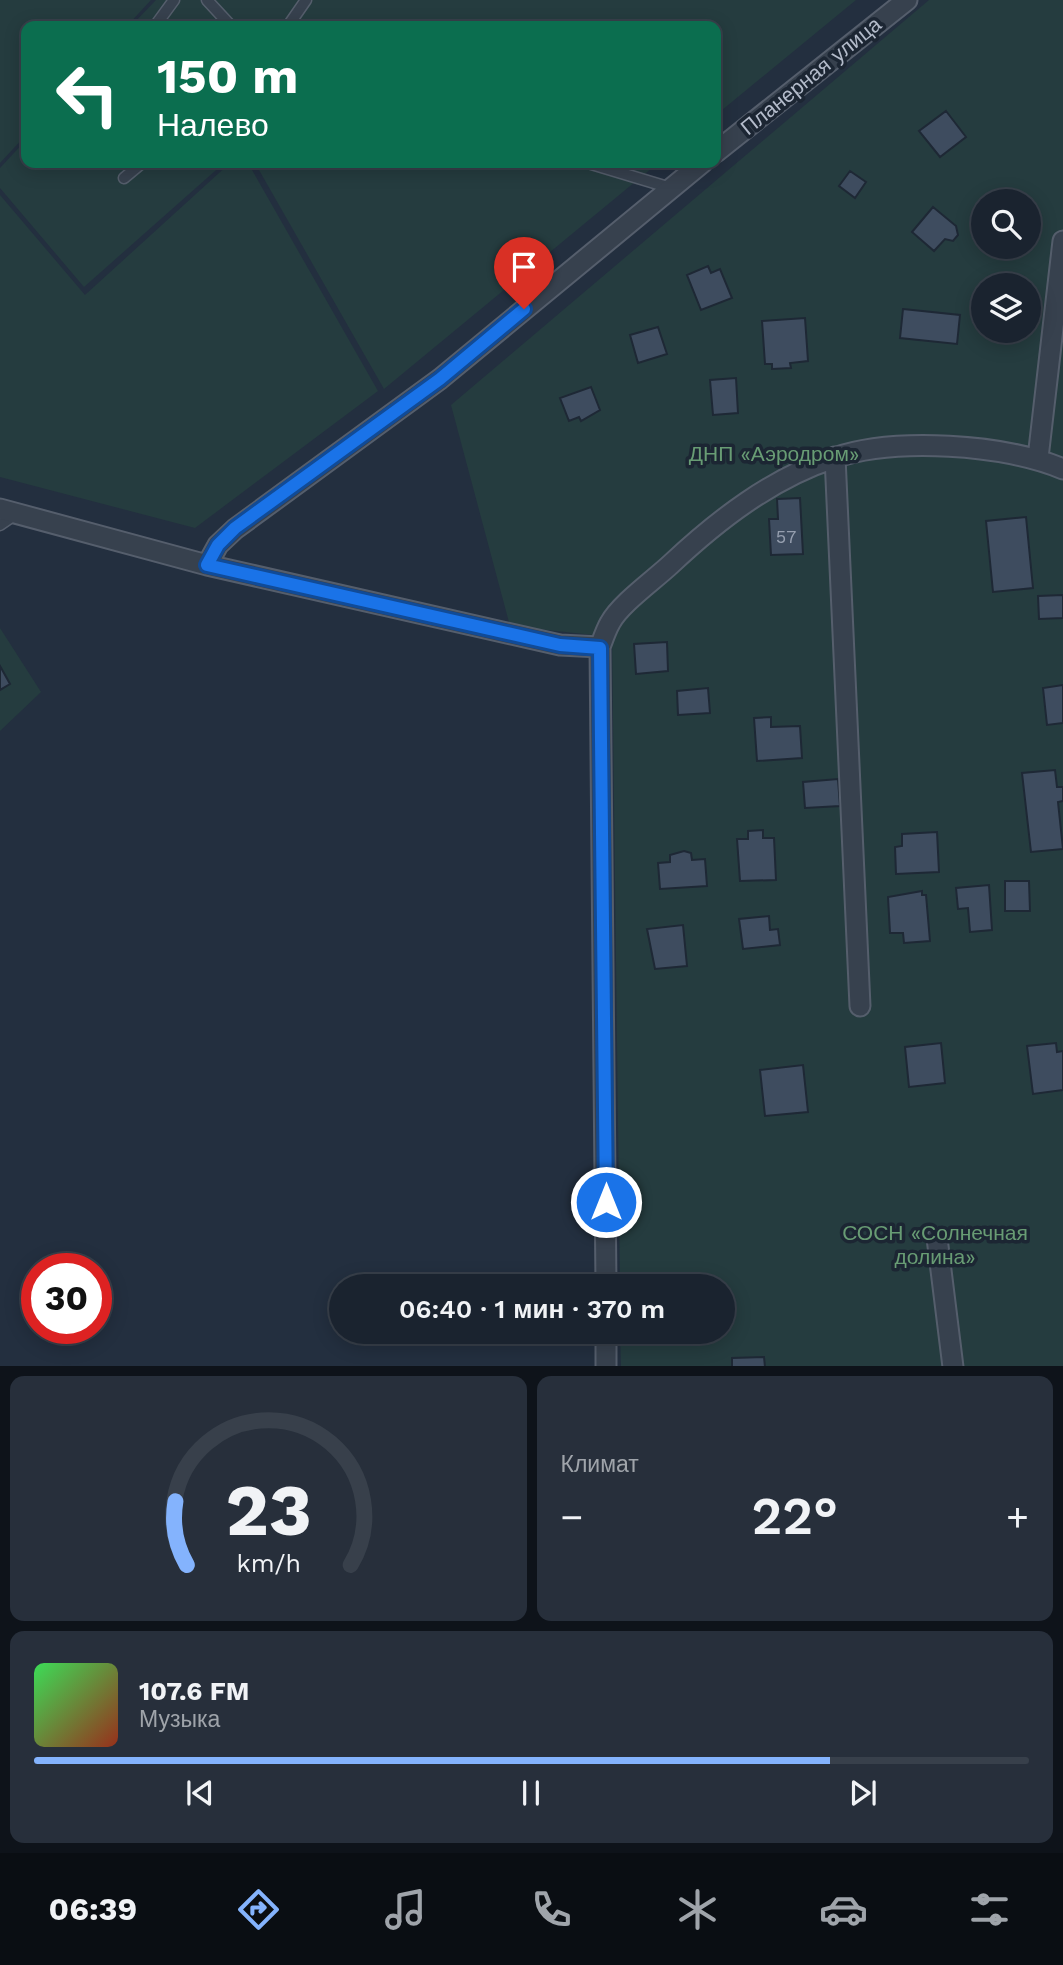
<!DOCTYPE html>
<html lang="ru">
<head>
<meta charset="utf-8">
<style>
	:root { --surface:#1a232f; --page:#272f3b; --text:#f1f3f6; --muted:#9fa4aa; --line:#38404b; --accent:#84b3fd }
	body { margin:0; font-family:"Work Sans",sans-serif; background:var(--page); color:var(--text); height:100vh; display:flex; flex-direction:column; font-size:26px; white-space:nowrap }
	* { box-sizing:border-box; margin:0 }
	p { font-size:23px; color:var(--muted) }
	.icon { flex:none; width:38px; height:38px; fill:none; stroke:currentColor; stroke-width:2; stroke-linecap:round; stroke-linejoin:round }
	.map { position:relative; height:1366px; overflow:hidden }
	.drawer { display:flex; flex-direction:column; gap:10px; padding:10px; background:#0e131a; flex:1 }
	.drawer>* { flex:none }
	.guide { position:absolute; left:21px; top:21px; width:700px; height:147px; border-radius:14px; box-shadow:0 4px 18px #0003,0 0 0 2px var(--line); background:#0b6e4f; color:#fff; overflow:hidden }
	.tools { position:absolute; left:971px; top:189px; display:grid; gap:14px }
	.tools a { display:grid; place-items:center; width:70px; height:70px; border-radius:50%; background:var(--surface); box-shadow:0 4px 18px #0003,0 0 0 2px var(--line); font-size:35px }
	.speed { position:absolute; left:21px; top:1253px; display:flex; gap:14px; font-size:35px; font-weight:700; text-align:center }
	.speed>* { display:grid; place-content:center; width:91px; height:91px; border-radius:50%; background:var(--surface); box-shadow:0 4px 18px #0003,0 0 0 2px var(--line); line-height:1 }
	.speed .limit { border:10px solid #d22; background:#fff; color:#111 }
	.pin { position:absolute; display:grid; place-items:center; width:60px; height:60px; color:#fff; margin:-72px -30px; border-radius:50% 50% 50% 0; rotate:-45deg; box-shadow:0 0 7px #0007 }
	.pin .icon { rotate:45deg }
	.me { position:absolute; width:77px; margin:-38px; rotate:0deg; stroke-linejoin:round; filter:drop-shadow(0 0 5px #0008) }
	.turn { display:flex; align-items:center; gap:24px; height:147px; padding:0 21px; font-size:32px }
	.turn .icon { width:91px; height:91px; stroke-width:2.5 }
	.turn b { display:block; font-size:49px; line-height:60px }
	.big { font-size:52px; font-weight:600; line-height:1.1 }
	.drawer .card { flex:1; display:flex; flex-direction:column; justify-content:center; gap:10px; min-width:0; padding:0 24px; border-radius:14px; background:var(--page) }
	.drawer .dial { align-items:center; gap:0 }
	.dial svg { height:182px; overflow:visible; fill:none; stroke:var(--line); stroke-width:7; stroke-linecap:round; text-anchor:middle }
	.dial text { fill:var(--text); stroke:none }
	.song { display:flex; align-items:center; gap:21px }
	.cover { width:84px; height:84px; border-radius:10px; background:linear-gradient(135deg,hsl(130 70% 55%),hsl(10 70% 35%)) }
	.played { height:7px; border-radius:4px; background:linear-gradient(90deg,var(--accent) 80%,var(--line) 80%) }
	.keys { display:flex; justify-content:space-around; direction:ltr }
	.heat { display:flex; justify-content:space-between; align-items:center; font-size:38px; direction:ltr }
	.drawer .tiles { flex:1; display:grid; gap:10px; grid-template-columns:1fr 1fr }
	.card:last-child { grid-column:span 2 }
	.trip { position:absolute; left:329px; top:1274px; width:406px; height:70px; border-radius:35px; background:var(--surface); box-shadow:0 4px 18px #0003,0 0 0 2px var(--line); font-weight:600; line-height:70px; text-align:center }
	.menu { display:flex; height:112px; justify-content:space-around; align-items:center; background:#0a0e13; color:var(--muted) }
	.menu .icon { width:49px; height:49px }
	.menu .on { color:var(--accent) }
	.menu b { font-size:32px; color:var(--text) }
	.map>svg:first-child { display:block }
	.green { fill:#253c3f; fill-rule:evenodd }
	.building { fill:#3e4c5f; stroke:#1e2835; stroke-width:2 }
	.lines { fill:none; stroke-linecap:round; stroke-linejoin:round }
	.service-casing { stroke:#555e6c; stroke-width:13 }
	.minor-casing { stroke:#555e6c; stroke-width:23 }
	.service { stroke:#37414e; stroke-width:10 }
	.minor { stroke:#37414e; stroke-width:19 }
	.route-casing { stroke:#114b97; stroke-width:18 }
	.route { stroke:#1a73e8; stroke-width:12 }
	.labels { text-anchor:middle; stroke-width:7; stroke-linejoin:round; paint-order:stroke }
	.number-label { font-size:18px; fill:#969faf }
	.street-label { font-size:21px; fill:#b3bbca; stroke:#1c2633 }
	.park-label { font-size:21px; fill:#689c74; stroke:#1c2633 }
</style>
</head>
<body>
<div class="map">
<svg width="1063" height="1367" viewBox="0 0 1063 1367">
	<rect width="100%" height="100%" fill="#232f3f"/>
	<!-- green -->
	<path class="green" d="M0 0H151L127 26H26V135L0 163Z
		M156 0H856L716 115V26H131Z
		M929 0H1063V1366H621L620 1332H723V1286H620L612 637 510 626 451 405ZM984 201H1029V247H984ZM984 285H1029V331H984Z
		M26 140V163H224L84 287 0 188V168Z
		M230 163H248L378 391 195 528 0 477V195L85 295Z
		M255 163H658L384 389Z
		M0 628 41 692 0 731Z"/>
	<!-- building -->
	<path class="building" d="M946 111 966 137 940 157 919 131Z
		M850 171 866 182 855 198 839 186Z
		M933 207 956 226 958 235 953 241 945 239 934 251 912 232Z
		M708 266 711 273 720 269 732 298 701 310 687 275Z
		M903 309 960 315 957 344 900 338Z
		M805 318 808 361 790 363 791 368 772 369V364H765L762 321Z
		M658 327 667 354 638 363 630 335Z
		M736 378 738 413 713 415 710 380Z
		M591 387 600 410 581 421 579 417 569 421 560 398Z
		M800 498 803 554 771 555 769 519H778L777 499Z
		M1026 517 1033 588 993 592 986 521Z
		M1063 595V618L1039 619 1038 596Z
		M667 642 668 671 636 674 634 644Z
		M0 666 10 684 0 690Z
		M1063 685V723L1047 725 1043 688Z
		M708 688 710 713 678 715 677 691Z
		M771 717V727L800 726 802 758 757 761 754 718Z
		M1055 770 1057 787H1063V801L1058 802 1063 849 1031 852 1022 773Z
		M838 779 840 806 805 808 803 782Z
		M763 830V838H774L776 880 740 881 737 839H748V831Z
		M937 832 939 872 896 874 895 847 902 846V834Z
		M684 851 691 853 692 860 705 859 707 886 660 889 658 863 670 862V855Z
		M1005 881H1029L1030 911H1005Z
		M989 885 992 930 970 932 968 908 958 909 956 888Z
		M922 891V895H926L930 941 904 943 903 933H890L888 897Z
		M769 916 770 930 778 929 780 945 743 949 739 919Z
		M683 925 687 966 655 969 647 929Z
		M941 1043 945 1083 909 1087 905 1047Z
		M1056 1043 1057 1052 1063 1051V1090L1033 1094 1027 1046Z
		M803 1065 808 1112 765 1116 760 1070Z
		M764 1357 765 1367H732V1358Z"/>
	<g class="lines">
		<defs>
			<path id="service" d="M207 0 231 26
				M155 26 174 0
				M288 26 306 0
				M588 163 671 188
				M124 178 142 163
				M0 525 16 514"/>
			<path id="minor" d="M716 152 907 0
				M835 457 860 1006
				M1038 458 1063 241
				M0 509 207 565 560 645 600 647C603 639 606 630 610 623 620 604 654 580 671 564 718 520 772 478 834 458 894 437 1005 444 1063 469
				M207 565 218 545 235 529 440 379 702 163
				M600 647 606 1286
				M937 1238 953 1367
				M606 1367V1332"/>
		</defs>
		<!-- service casing -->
		<use href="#service" class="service-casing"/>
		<!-- minor casing -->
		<use href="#minor" class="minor-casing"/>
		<!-- service -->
		<use href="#service" class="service"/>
		<!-- minor -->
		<use href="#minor" class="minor"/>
	</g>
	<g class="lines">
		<defs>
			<path id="route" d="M524 309 440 379 235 528 218 545 207 565 560 645 600 648 606 1202"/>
		</defs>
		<!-- route casing -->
		<use href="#route" class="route-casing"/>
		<!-- route -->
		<use href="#route" class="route"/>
	</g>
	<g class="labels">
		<!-- number labels -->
		<g class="number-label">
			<text x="786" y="543">57</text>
		</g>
		<!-- street labels -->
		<g class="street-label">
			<text transform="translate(811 76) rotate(-39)" y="7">Планерная улица</text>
		</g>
		<!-- park labels -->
		<g class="park-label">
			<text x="774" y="461">ДНП «Аэродром»</text>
			<text x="935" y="1240">СОСН «Солнечная<tspan x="935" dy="24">долина»</tspan></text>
		</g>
	</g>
</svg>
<div class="tools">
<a><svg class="icon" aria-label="search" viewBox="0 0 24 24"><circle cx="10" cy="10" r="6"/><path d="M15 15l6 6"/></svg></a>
<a><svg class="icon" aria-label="layers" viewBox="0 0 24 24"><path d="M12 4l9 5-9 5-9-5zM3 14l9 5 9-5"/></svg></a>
</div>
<div class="speed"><div class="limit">30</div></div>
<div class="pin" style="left:524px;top:309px;background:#d93025"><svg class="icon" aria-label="arrive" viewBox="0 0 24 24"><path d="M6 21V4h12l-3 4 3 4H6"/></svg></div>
<svg class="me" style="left:606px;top:1202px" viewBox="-20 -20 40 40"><circle r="17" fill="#1a73e8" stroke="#fff" stroke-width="3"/><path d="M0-11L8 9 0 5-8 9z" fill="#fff"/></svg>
<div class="trip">06:40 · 1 мин · 370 m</div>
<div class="guide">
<div class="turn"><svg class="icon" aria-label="left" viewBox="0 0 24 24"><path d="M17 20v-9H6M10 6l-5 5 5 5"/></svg><div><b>150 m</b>Налево</div></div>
</div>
</div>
<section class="drawer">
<div class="tiles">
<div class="card dial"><svg viewBox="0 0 100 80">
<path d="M14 69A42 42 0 1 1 86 69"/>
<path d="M14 69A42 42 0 0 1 9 41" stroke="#84b3fd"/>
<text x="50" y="56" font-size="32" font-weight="700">23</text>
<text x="50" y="72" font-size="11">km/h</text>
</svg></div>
<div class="card"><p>Климат</p>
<div class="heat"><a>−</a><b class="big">22°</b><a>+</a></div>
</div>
<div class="card">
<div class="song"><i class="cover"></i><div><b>107.6 FM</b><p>Музыка</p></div></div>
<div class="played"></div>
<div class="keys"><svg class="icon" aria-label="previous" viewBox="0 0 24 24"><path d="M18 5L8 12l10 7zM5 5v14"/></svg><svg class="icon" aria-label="pause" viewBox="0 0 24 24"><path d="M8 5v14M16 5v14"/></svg><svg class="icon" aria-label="next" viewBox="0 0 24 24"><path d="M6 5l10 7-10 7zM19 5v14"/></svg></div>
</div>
</div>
</section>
<nav class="menu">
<b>06:39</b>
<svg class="icon on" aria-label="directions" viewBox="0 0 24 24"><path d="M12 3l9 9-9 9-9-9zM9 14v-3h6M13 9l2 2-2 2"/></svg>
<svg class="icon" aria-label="music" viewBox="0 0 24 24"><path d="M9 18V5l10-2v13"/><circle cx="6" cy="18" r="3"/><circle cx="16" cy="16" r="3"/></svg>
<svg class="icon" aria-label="phone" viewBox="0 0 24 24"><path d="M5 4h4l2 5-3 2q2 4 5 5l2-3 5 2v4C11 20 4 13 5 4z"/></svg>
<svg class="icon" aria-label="climate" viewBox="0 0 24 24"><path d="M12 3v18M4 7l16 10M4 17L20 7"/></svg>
<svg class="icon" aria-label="car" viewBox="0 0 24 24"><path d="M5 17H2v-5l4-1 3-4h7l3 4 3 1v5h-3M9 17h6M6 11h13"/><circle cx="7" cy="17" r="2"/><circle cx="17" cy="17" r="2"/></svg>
<svg class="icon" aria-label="filters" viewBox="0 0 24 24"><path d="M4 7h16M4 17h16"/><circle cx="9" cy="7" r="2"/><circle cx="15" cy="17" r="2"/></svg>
</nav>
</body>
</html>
